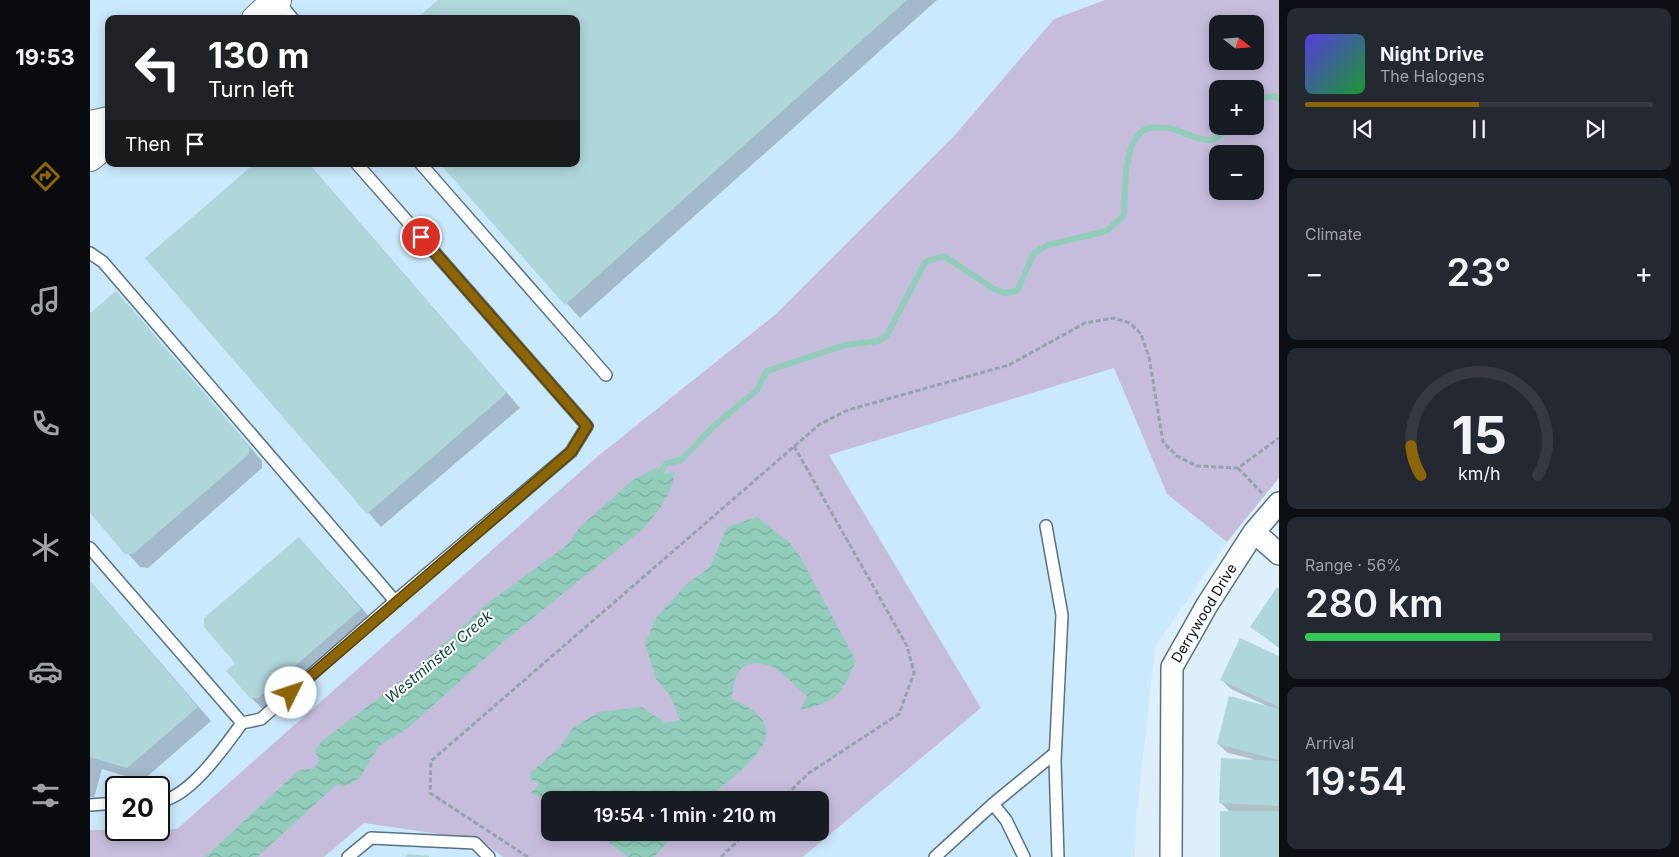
<!DOCTYPE html>
<html lang="en">
<head>
<meta charset="utf-8">
<style>
	:root { --surface:#171b24; --page:#242831; --text:#f1f3f6; --muted:#9ea1a6; --line:#363941; --accent:#8c6506 }
	body { margin:0; font-family:Inter,sans-serif; background:var(--page); color:var(--text); height:100vh; display:flex; flex-direction:column; font-size:19px; white-space:nowrap }
	* { box-sizing:border-box; margin:0 }
	p { font-size:16px; color:var(--muted) }
	.icon { flex:none; width:28px; height:28px; fill:none; stroke:currentColor; stroke-width:2; stroke-linecap:round; stroke-linejoin:round }
	.map { position:relative; flex:1; overflow:hidden }
	.details { display:flex; flex-direction:column; gap:8px; padding:8px; background:#0d0f14; width:400px }
	.details>* { flex:none }
	.hud { position:absolute; left:15px; top:15px; width:475px; height:152px; border-radius:10px; box-shadow:0 2px 12px #0003; background:#202124; color:#fff; overflow:hidden }
	.needle { width:32px; rotate:107deg }
	.fabs { position:absolute; left:1119px; top:15px; display:grid; gap:10px }
	.fabs a { display:grid; place-items:center; width:55px; height:55px; border-radius:10px; background:var(--surface); box-shadow:0 2px 12px #0003; font-size:25px }
	.speed { position:absolute; left:15px; top:776px; display:flex; gap:10px; font-size:25px; font-weight:700; text-align:center }
	.speed>* { display:grid; place-content:center; width:65px; height:65px; border-radius:50%; background:var(--surface); box-shadow:0 2px 12px #0003; line-height:1 }
	.speed .limit { border:2px solid #111; border-radius:8px; background:#fff; color:#111 }
	.pin { position:absolute; display:grid; place-items:center; width:42px; height:42px; color:#fff; margin:-21px; border:2px solid #fff; border-radius:50%; box-shadow:0 1px 5px #0007 }
	.me { position:absolute; width:55px; margin:-28px; rotate:49deg; stroke-linejoin:round; filter:drop-shadow(0 0 4px #0008) }
	.turn { display:flex; align-items:center; gap:18px; height:105px; padding:0 20px; font-size:22px }
	.turn .icon { width:65px; height:65px; stroke-width:2.5 }
	.turn b { display:block; font-size:35px; line-height:42px }
	.then { display:flex; align-items:center; height:48px; padding:0 20px; background:#0003; gap:10px; font-size:19px }
	.big { font-size:38px; font-weight:600; line-height:1.1 }
	.details .tile { flex:1; display:flex; flex-direction:column; justify-content:center; gap:8px; min-width:0; padding:0 18px; border-radius:10px; background:var(--page) }
	.details .dial { align-items:center; gap:0 }
	.dial svg { height:130px; overflow:visible; fill:none; stroke:var(--line); stroke-width:7; stroke-linecap:round; text-anchor:middle }
	.dial text { fill:var(--text); stroke:none }
	.song { display:flex; align-items:center; gap:15px }
	.cover { width:60px; height:60px; border-radius:8px; background:linear-gradient(135deg,hsl(250 70% 55%),hsl(130 70% 35%)) }
	.played { height:5px; border-radius:2px; background:linear-gradient(90deg,var(--accent) 50%,var(--line) 50%) }
	.keys { display:flex; justify-content:space-around; direction:ltr }
	.heat { display:flex; justify-content:space-between; align-items:center; font-size:28px; direction:ltr }
	.charge { height:8px; border-radius:4px; background:linear-gradient(90deg,#34c759 56%,var(--line) 0) }
	.trip { position:absolute; left:451px; top:791px; width:288px; height:50px; border-radius:10px; background:var(--surface); box-shadow:0 2px 12px #0003; font-weight:600; line-height:50px; text-align:center }
	main { display:flex; flex:1; min-height:0 }
	.dock { display:flex; flex-direction:column; width:90px; justify-content:space-around; align-items:center; background:#090b0e; color:var(--muted) }
	.dock .icon { width:35px; height:35px }
	.dock .active { color:var(--accent) }
	.dock b { font-size:22px; color:var(--text) }
	.map>svg:first-child { display:block }
	.built { fill:#cbe9fc; fill-rule:evenodd }
	.grass { fill:#c6bddc; fill-rule:evenodd }
	.water { fill:url(#water-waves) }
	.shadow { fill:#0003 }
	.lines { fill:none; stroke-linecap:round; stroke-linejoin:round }
	.stream { stroke:#92cdbc; stroke-width:6 }
	.building { fill:#afd6db }
	.lane-casing { stroke:#567283; stroke-width:14 }
	.street-casing { stroke:#567283; stroke-width:24 }
	.secondary-casing { stroke:#567283; stroke-width:30 }
	.path { stroke:#94a3ad; stroke-width:3; stroke-dasharray:5 2.5; stroke-linecap:butt }
	.lane { stroke:#fff; stroke-width:11 }
	.street { stroke:#fff; stroke-width:21 }
	.secondary { stroke:#fff; stroke-width:28 }
	.route-casing { stroke:#5b4204; stroke-width:12 }
	.route { stroke:#8c6506; stroke-width:9 }
	.labels { text-anchor:middle; stroke-width:4; stroke-linejoin:round; paint-order:stroke }
	.street-label { font-size:14px; fill:#050f16; stroke:#fff }
	.water-label { font-size:15px; font-style:italic; fill:#104438; stroke:#fff }
</style>
</head>
<body>
<main>
<nav class="dock">
<b>19:53</b>
<svg class="icon active" aria-label="directions" viewBox="0 0 24 24"><path d="M12 3l9 9-9 9-9-9zM9 14v-3h6M13 9l2 2-2 2"/></svg>
<svg class="icon" aria-label="music" viewBox="0 0 24 24"><path d="M9 18V5l10-2v13"/><circle cx="6" cy="18" r="3"/><circle cx="16" cy="16" r="3"/></svg>
<svg class="icon" aria-label="phone" viewBox="0 0 24 24"><path d="M5 4h4l2 5-3 2q2 4 5 5l2-3 5 2v4C11 20 4 13 5 4z"/></svg>
<svg class="icon" aria-label="climate" viewBox="0 0 24 24"><path d="M12 3v18M4 7l16 10M4 17L20 7"/></svg>
<svg class="icon" aria-label="car" viewBox="0 0 24 24"><path d="M5 17H2v-5l4-1 3-4h7l3 4 3 1v5h-3M9 17h6M6 11h13"/><circle cx="7" cy="17" r="2"/><circle cx="17" cy="17" r="2"/></svg>
<svg class="icon" aria-label="filters" viewBox="0 0 24 24"><path d="M4 7h16M4 17h16"/><circle cx="9" cy="7" r="2"/><circle cx="15" cy="17" r="2"/></svg>
</nav>
<div class="map">
<svg width="1189" height="857" viewBox="0 0 1189 857">
	<defs>
		<pattern id="water-waves" width="16" height="10" patternUnits="userSpaceOnUse" patternTransform="scale(1.25)"><rect width="16" height="10" fill="#92cdbc"/><path d="M0 5q4-4 8 0t8 0" fill="none" stroke="#7cafa1"/></pattern>
	</defs>
	<rect width="100%" height="100%" fill="#ddeffb"/>
	<!-- built -->
	<path class="built" d="M0 0H1015L964 19 865 135 686 314 508 456 87 829H69V788H26V830H0ZM19 19H486V164H19Z
		M1024 368 1077 494 1137 542 1065 647 1046 821 1045 857H713L891 708 738 455Z
		M274 823 390 840 413 857H234Z"/>
	<!-- grass -->
	<path class="grass" d="M1015 0H1189V478L1137 542 1077 494 1024 368 739 455 891 708 713 857H413L390 840 274 823 234 857H0V830L87 829 508 456 686 314 865 135 964 19ZM1128 24H1165V61H1128ZM1128 89H1165V126H1128ZM1128 154H1165V191H1128ZM460 800H730V832H460Z"/>
	<!-- water -->
	<path class="water" d="M566 468 571 474 584 472C584 493 566 514 553 529L418 638 318 728 289 746 270 778 254 787 249 784 244 787 167 857H115L209 770 223 769 229 761 225 750 233 740 318 676 397 604 477 545 490 527 544 479Z
		M667 517 700 543 711 558 766 661C750 696 749 701 710 710L717 696C708 689 690 669 680 666 652 656 643 674 642 699 717 730 650 770 615 800L460 801 441 793 449 784 441 779 440 773 469 748 483 728 509 712 552 707 575 723 590 720 581 697 566 679 555 644 566 618 597 584 620 567 637 527Z
		M506 833H585L564 857H538Z"/>
	<!-- shadow -->
	<path class="shadow" d="M349 0H847L490 318 351 164H486V19Z
		M166 164H219L430 408 291 527 57 258Z
		M40 307 172 461V468L58 568 50 567 0 511V315Z
		M209 538 285 623 175 711 160 697 146 663Z
		M0 581 121 721 52 781 12 769 4 798 0 797Z
		M1189 590V648L1162 627Z
		M1189 658V857H1131L1140 812 1130 802 1163 759 1138 753 1128 744 1179 707 1141 689 1132 680Z"/>
	<g class="lines">
		<!-- stream -->
		<path class="stream" d="M1165 104 1173 98 1184 96 1189 99
			M565 480 577 463 591 460 624 426 667 390 677 371 755 345 789 341 797 335 835 262 854 256 904 289 915 293 927 291 944 253 958 245 1017 231 1034 215C1035 193 1033 143 1054 130 1059 127 1071 127 1077 128 1091 129 1104 140 1118 140 1127 141 1134 132 1140 126"/>
	</g>
	<!-- building -->
	<path class="building" d="M348 0H817L475 305 350 164H486V19H326Z
		M164 164H219L417 393 277 514 55 258Z
		M26 291 159 445V454L43 554H35L0 513V313Z
		M209 537 271 609 168 698H160L136 671 145 663 114 627V618Z
		M0 581 108 707 37 768 0 757Z
		M1187 587 1189 589V647L1160 627Z
		M1150 638 1189 656V707L1130 680Z
		M1139 696 1189 709V760L1127 744Z
		M1131 758 1189 761V806L1129 803Z
		M1130 811H1189V857H1130Z
		M318 854 339 856V857H315Z"/>
	<g class="lines">
		<defs>
			<path id="lane" d="M187 0 203 19
				M331 164 516 375
				M0 253 13 262 305 601
				M956 526 972 615 965 761 968 857
				M0 548 152 723
				M69 801C99 799 135 746 152 723L171 719 305 601 481 452 497 426 267 164
				M903 804 965 753
				M0 805 26 803
				M258 857 281 838 385 843 399 857
				M845 857 903 804 916 820 934 857"/>
			<path id="street" d="M1164 532 1189 554
				M1081 857 1082 667 1117 605 1164 532 1189 503"/>
			<path id="secondary" d="M166 19 187 0
				M0 125 19 121
				M0 157 19 141"/>
		</defs>
		<!-- lane casing -->
		<use href="#lane" class="lane-casing"/>
		<!-- street casing -->
		<use href="#street" class="street-casing"/>
		<!-- secondary casing -->
		<use href="#secondary" class="secondary-casing"/>
		<!-- path -->
		<path class="path" d="M1148 468 1172 493
			M691 800 719 773 809 714 824 673 817 646 704 446
			M438 857 340 793 341 761 730 424 758 410 919 365 995 323 1024 318 1040 323 1051 334 1059 357 1073 442 1087 456 1107 466 1148 468 1189 438
			M631 857 657 832"/>
		<!-- lane -->
		<use href="#lane" class="lane"/>
		<!-- street -->
		<use href="#street" class="street"/>
		<!-- secondary -->
		<use href="#secondary" class="secondary"/>
	</g>
	<g class="lines">
		<defs>
			<path id="route" d="M201 693 481 452 497 426 331 237"/>
		</defs>
		<!-- route casing -->
		<use href="#route" class="route-casing"/>
		<!-- route -->
		<use href="#route" class="route"/>
	</g>
	<g class="labels">
		<!-- street labels -->
		<g class="street-label">
			<text transform="translate(1114 613) rotate(-59)" y="5">Derrywood Drive</text>
		</g>
		<!-- water labels -->
		<g class="water-label">
			<text transform="translate(349 657) rotate(-40)" y="5">Westminster Creek</text>
		</g>
	</g>
</svg>
<div class="fabs">
<a><svg class="needle" viewBox="-14 -14 28 28"><path d="M0-13l5 13h-10z" fill="#e53935"/><path d="M0 13l5-13h-10z" fill="#9ea1a6"/></svg></a>
<a>+</a>
<a>−</a>
</div>
<div class="speed"><div class="limit">20</div></div>
<div class="pin" style="left:331px;top:237px;background:#d93025"><svg class="icon" aria-label="arrive" viewBox="0 0 24 24"><path d="M6 21V4h12l-3 4 3 4H6"/></svg></div>
<svg class="me" style="left:201px;top:693px" viewBox="-20 -20 40 40"><circle r="19" fill="#fff"/><path d="M0-13L10 11 0 6-10 11z" fill="#8c6506"/></svg>
<div class="trip">19:54 · 1 min · 210 m</div>
<div class="hud">
<div class="turn"><svg class="icon" aria-label="left" viewBox="0 0 24 24"><path d="M17 20v-9H6M10 6l-5 5 5 5"/></svg><div><b>130 m</b>Turn left</div></div>
<div class="then">Then<svg class="icon" aria-label="arrive" viewBox="0 0 24 24"><path d="M6 21V4h12l-3 4 3 4H6"/></svg></div>
</div>
</div>
<section class="details">
<div class="tile">
<div class="song"><i class="cover"></i><div><b>Night Drive</b><p>The Halogens</p></div></div>
<div class="played"></div>
<div class="keys"><svg class="icon" aria-label="previous" viewBox="0 0 24 24"><path d="M18 5L8 12l10 7zM5 5v14"/></svg><svg class="icon" aria-label="pause" viewBox="0 0 24 24"><path d="M8 5v14M16 5v14"/></svg><svg class="icon" aria-label="next" viewBox="0 0 24 24"><path d="M6 5l10 7-10 7zM19 5v14"/></svg></div>
</div>
<div class="tile"><p>Climate</p>
<div class="heat"><a>−</a><b class="big">23°</b><a>+</a></div>
</div>
<div class="tile dial"><svg viewBox="0 0 100 80">
<path d="M14 69A42 42 0 1 1 86 69"/>
<path d="M14 69A42 42 0 0 1 8 51" stroke="#8c6506"/>
<text x="50" y="56" font-size="32" font-weight="700">15</text>
<text x="50" y="72" font-size="11">km/h</text>
</svg></div>
<div class="tile"><p>Range · 56%</p><b class="big">280 km</b><div class="charge"></div></div>
<div class="tile"><p>Arrival</p><b class="big">19:54</b></div>
</section>
</main>
</body>
</html>
